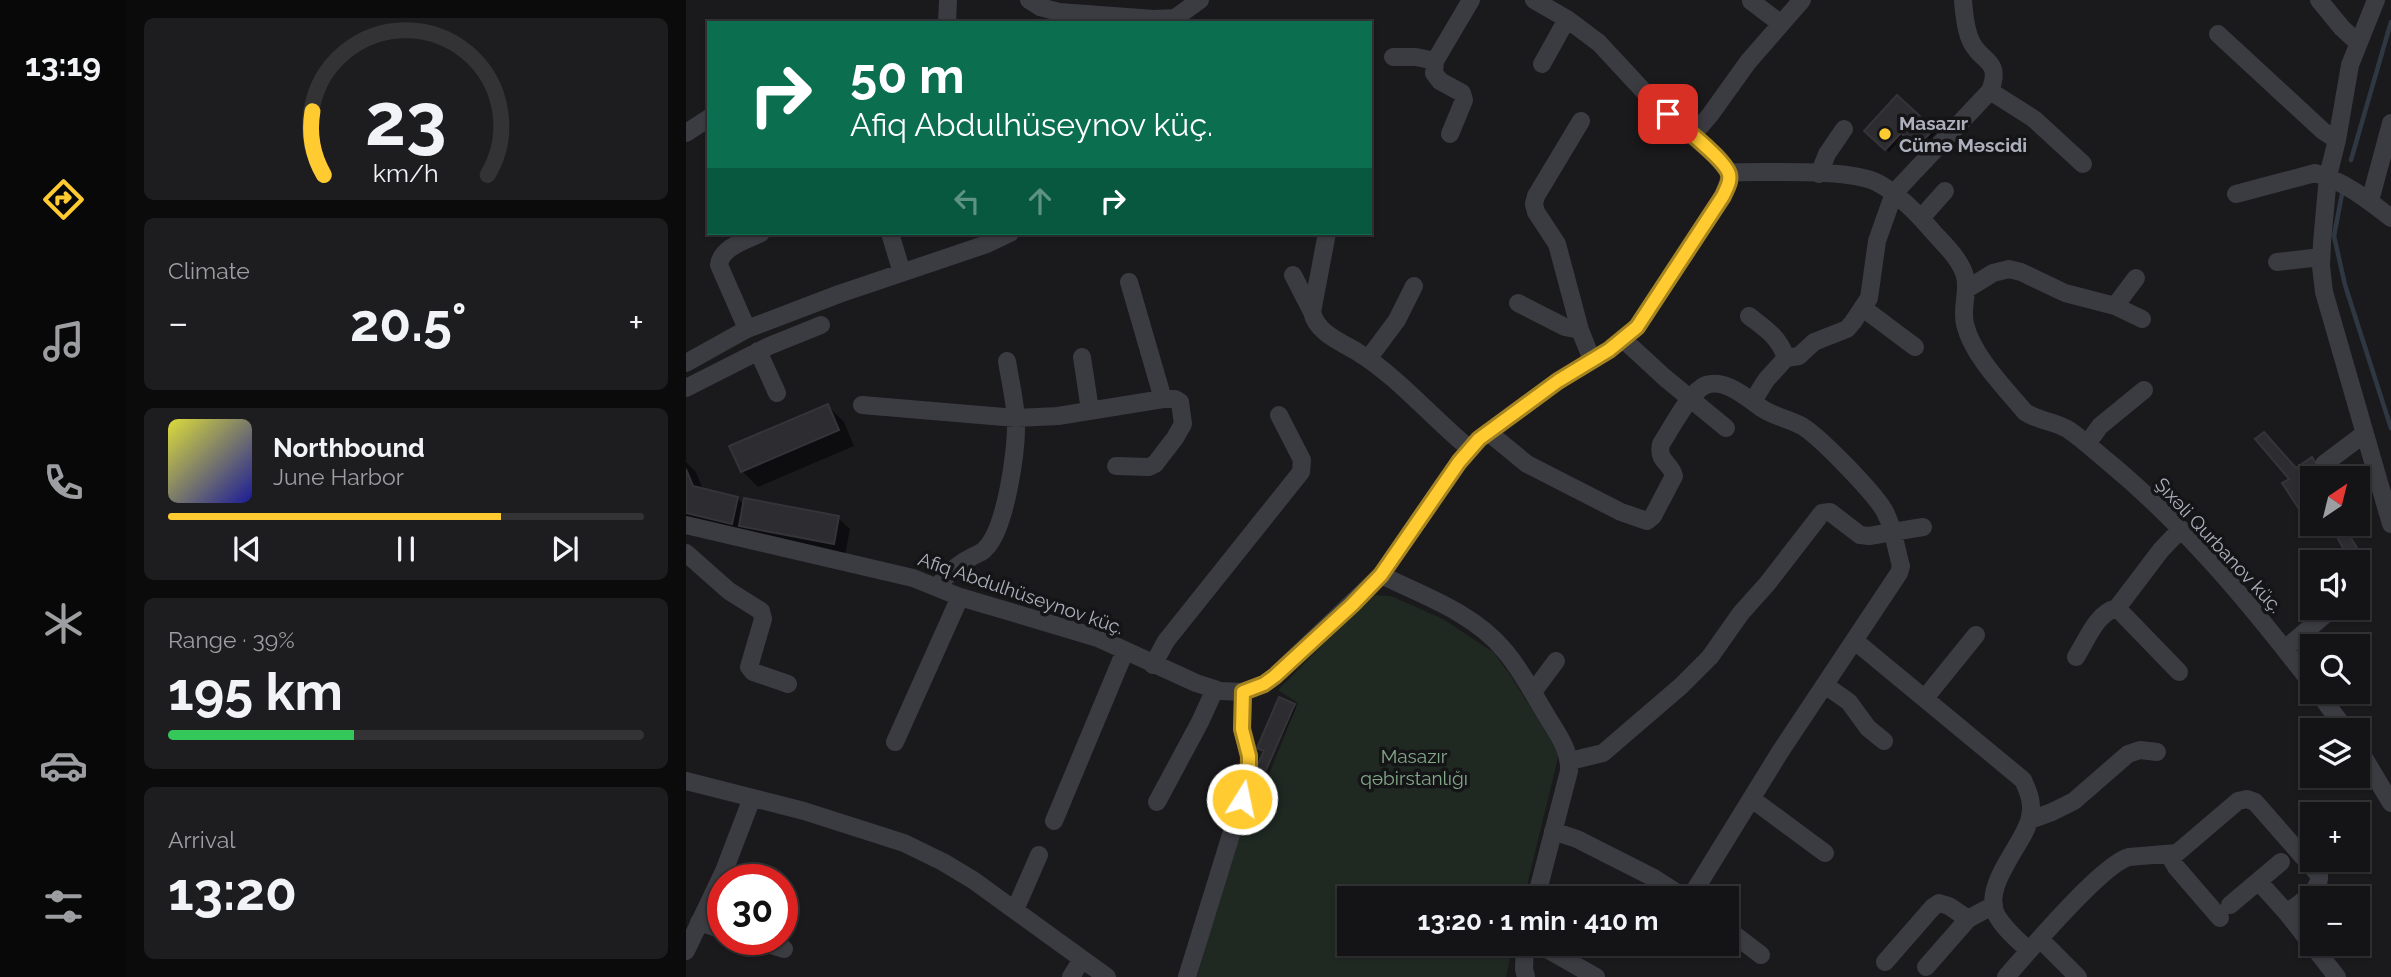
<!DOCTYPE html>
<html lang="en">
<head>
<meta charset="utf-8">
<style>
	:root { --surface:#141416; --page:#1d1d1f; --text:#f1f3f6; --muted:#9d9ea1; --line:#333335; --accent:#ffcb30 }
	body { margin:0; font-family:Raleway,sans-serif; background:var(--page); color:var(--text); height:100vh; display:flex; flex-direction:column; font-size:26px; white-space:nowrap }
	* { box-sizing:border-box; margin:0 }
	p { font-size:23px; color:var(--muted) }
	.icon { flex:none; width:38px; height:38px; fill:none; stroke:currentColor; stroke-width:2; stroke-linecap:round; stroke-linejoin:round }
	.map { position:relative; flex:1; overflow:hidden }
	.sheet { display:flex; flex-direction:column; gap:18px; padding:18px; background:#0b0b0c; width:560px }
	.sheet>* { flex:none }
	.hud { position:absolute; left:21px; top:21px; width:665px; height:214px; border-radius:0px; box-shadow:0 2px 5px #0004,0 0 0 2px var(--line); background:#0b6e4f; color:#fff; overflow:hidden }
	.needle { width:46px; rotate:35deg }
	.controls { position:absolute; left:1614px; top:466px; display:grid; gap:14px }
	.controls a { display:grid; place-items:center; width:70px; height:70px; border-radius:0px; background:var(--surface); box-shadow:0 2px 5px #0004,0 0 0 2px var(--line); font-size:35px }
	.speed { position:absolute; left:21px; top:864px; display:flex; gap:14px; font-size:35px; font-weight:700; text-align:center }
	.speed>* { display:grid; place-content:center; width:91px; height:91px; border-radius:50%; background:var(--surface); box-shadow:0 2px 5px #0004,0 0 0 2px var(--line); line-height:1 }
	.speed .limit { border:10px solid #d22; background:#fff; color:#111 }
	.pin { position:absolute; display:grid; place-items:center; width:60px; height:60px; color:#fff; margin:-30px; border-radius:14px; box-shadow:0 4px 10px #0006 }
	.me { position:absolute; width:77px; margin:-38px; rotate:10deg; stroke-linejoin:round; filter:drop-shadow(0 0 5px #0008) }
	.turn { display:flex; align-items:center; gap:24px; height:147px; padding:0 28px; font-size:32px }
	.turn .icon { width:91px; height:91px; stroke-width:2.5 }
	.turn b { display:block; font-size:49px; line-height:60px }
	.lanes { display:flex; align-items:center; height:66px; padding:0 28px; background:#0003; justify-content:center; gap:35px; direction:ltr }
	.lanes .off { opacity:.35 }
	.big { font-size:52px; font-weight:700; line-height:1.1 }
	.sheet .tile { flex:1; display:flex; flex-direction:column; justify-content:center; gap:10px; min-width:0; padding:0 24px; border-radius:10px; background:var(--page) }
	.sheet .dial { align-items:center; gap:0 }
	.dial svg { height:182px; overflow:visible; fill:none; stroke:var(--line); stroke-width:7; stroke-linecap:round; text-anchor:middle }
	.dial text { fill:var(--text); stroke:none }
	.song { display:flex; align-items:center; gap:21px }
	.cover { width:84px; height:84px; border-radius:10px; background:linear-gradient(135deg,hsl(60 70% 55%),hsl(240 70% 35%)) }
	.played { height:7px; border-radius:4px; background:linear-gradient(90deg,var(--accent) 70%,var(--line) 70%) }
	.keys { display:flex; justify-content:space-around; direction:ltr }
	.heat { display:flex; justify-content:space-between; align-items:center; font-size:38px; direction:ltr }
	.charge { height:10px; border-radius:5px; background:linear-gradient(90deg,#34c759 39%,var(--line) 0) }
	.trip { position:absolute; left:651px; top:886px; width:402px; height:70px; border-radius:0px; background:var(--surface); box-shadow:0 2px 5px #0004,0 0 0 2px var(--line); font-weight:700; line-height:70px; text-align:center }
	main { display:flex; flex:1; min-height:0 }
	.tab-bar { display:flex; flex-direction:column; width:126px; justify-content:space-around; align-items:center; background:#080809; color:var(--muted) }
	.tab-bar .icon { width:49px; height:49px }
	.tab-bar .active { color:var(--accent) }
	.tab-bar b { font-size:32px; color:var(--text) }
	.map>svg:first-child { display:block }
	.green { fill:#1f2922 }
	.shadow { fill:#0007 }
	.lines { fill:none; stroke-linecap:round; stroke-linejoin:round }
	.stream { stroke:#2f3842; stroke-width:4.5 }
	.building { fill:#2d2d31; stroke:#343439; stroke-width:2 }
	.minor { stroke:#3b3b42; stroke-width:18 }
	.route-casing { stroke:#a6841f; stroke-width:18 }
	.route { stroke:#ffcb30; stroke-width:12 }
	.poi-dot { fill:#ffcb30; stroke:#151518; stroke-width:2.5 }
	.labels { text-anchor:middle; stroke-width:7; stroke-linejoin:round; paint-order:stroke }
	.poi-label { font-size:19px; font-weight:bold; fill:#acb0bd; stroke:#151518; text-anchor:start }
	.street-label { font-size:19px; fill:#acb0bd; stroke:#151518 }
	.park-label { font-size:19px; fill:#82a988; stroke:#151518 }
</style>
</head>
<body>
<main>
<nav class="tab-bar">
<b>13:19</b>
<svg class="icon active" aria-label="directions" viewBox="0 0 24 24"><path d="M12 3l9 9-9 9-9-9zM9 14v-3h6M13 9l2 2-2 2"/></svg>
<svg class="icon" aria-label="music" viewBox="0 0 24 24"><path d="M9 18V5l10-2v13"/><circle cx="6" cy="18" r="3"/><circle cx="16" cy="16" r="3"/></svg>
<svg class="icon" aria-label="phone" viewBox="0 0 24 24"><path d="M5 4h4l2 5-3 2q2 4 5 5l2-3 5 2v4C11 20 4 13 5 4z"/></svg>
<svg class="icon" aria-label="climate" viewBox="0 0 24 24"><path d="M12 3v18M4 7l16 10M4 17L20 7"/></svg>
<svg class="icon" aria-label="car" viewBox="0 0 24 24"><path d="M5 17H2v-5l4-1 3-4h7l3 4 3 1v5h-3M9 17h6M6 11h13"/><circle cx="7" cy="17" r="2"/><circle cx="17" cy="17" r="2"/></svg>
<svg class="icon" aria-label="filters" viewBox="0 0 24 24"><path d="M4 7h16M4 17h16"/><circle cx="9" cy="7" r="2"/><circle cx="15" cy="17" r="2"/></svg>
</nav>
<section class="sheet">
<div class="tile dial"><svg viewBox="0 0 100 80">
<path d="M14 69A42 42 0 1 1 86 69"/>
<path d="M14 69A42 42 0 0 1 9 41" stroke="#ffcb30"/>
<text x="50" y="56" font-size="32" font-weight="700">23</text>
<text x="50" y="72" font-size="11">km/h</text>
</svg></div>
<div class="tile"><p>Climate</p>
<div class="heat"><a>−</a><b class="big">20.5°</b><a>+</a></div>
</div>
<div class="tile">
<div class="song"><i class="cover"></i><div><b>Northbound</b><p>June Harbor</p></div></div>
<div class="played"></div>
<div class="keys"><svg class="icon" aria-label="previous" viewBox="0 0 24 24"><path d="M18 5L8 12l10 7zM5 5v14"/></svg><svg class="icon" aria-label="pause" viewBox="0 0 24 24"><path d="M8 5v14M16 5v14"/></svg><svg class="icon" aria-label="next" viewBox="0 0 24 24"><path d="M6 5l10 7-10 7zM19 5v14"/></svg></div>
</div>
<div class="tile"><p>Range · 39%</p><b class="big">195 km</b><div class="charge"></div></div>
<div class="tile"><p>Arrival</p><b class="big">13:20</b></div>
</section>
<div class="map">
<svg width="1705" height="977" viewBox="0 0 1705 977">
	<rect width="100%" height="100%" fill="#1a1a1d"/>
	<!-- green -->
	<path class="green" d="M686 595 705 596 757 619 807 652 823 673 873 753 838 898H663V943H827L820 977H511L548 845 583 774 612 703 592 690Z"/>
	<!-- shadow -->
	<path class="shadow" d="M1212 97 1250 133 1235 149 1219 135 1203 152 1181 131Z
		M142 406 158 422 168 446 72 487 56 471Z
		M0 462 10 472 17 490 51 498 59 506 152 518 164 529 159 555 0 520Z
		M594 700 610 707 581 770 574 767Z"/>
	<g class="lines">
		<!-- stream -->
		<path class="stream" d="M1665 160 1705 22
			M1656 194 1648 236 1659 285 1705 428"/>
	</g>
	<!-- building -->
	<path class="building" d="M1211 95 1248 129 1230 148 1215 133 1199 150 1178 131Z
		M142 404 153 430 55 472 43 446Z
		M1578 432 1610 468 1626 457 1637 475 1626 478V506L1615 512 1596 483 1603 479 1569 439Z
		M0 469 7 486 52 497 46 524 0 513Z
		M58 498 153 516 148 544 53 526Z
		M1643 523H1656L1682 566 1671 572V562H1665Z
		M593 697 609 704 580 770 571 766 578 751 571 748Z"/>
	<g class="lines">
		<!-- minor -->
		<path class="minor" d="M343 0 354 7 373 12 468 19 489 18 514 0
			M848 0 881 19 913 43 965 99 1030 156 1043 172
			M1633 0 1656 28 1671 42
			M1690 0 1664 65 1651 140 1642 176 1636 243 1635 266 1638 292 1705 524
			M1065 1 1094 23
			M261 23 262 0
			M1532 34 1637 131 1651 140
			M707 57H730L749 61
			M856 64 881 19
			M1304 91 1348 119 1397 164
			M895 121 850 196 848 204 850 212 871 244 894 330 906 360
			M0 133 23 118
			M764 134 778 100 776 93 754 81 748 73 749 61 785 0
			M1006 136 1024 115 1062 62 1116 0
			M1043 172C1079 173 1163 168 1192 183 1214 195 1232 214 1248 233 1259 245 1274 259 1279 276 1283 292 1275 308 1279 324 1286 355 1319 388 1339 412 1352 421 1369 421 1383 430 1396 439 1408 450 1420 460 1499 525 1564 604 1626 684
			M1133 174 1141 154 1158 129
			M1550 194 1629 173C1658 181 1682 200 1705 218
			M1684 201 1705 123
			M1235 218 1259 191
			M204 233 216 273
			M641 233 626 312C631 334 656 342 673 353 712 377 748 420 784 449
			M1591 262 1635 257
			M607 275 626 312
			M443 282 477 399
			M1281 289 1307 273 1323 269 1335 272 1379 293 1429 306 1456 319
			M832 303 879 327 894 330
			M1429 306 1450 278
			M1177 308 1229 347
			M1063 316C1080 329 1093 337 1100 358
			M61 329 33 265C35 247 61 240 75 233
			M938 340 978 377 1040 428
			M72 351 91 393
			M396 357 404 410
			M682 359 711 320 728 286
			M0 363 61 329 153 294 301 244 324 233
			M0 388 83 346 135 325
			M1067 401 1080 380 1100 358 1113 356 1128 342 1161 329 1167 322 1183 298 1191 241 1208 193 1304 91C1317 58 1293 63 1284 39 1279 27 1278 13 1277 0
			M176 405 330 418 372 416 477 399H489L494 402 497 424 489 438 469 464 463 467 430 466
			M802 432 841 464 935 512 961 521 967 516 988 476C985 462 971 462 975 444 985 429 1004 391 1020 385 1040 378 1062 399 1077 409 1089 417 1104 419 1116 426 1134 437 1192 496 1200 514 1208 530 1210 549 1215 566L1213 573 1094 752 1004 898
			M1401 444 1414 426 1458 390
			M1638 464 1678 434
			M0 525 227 578 274 597 412 638 510 683 535 691 557 692 578 684 589 676 695 575 773 462 793 439 872 381 923 350 951 327 1037 196 1043 180V172
			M0 553 43 591 75 611 77 619 63 667 67 672 102 684
			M695 575C736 595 788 613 818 650 834 668 846 692 859 713 870 732 884 748 883 771L850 898
			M251 587C261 575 270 565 284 558 288 555 294 554 298 550 320 531 331 449 330 420 329 401 324 380 321 361
			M1431 608 1493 672
			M1169 641 1337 780C1343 793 1347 803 1344 817 1340 842 1296 884 1310 914 1317 928 1332 940 1343 951
			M1599 649 1648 607
			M1390 657C1401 640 1410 613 1431 608L1475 550 1495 529
			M467 665 480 641 615 472 616 460 593 415
			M1139 685 1163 702 1182 728 1198 741
			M1631 691 1660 730
			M847 692 870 661
			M1239 698 1290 635
			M209 742 274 597
			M1671 746 1705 803
			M884 761 917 753 995 686 1024 657 1055 613 1081 584 1136 513 1144 512 1174 535 1183 536 1237 527
			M0 781 118 811 218 843 257 862 287 880 421 977
			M1066 799 1139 853
			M471 802 514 722 529 689
			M1344 820 1366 812 1388 801 1442 754 1454 750 1471 752
			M368 821 439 651
			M867 831 891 839 968 878 999 898
			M1483 855 1490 867 1534 918
			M1573 882 1601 913 1651 977
			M1544 905 1595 862
			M329 910 353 855
			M13 922 37 930
			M1041 929 1075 955
			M1354 939 1392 977
			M68 940 98 949
			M839 943 838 969 840 977
			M845 943 859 948 910 977
			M0 951 38 871 66 798
			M1199 962 1247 907 1253 903 1263 906 1282 919 1308 905
			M1240 967 1282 919
			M385 977 396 959
			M501 977 561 783 563 756 556 729 557 692
			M1320 977C1342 952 1416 864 1443 857L1491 853 1552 801 1561 799 1569 802 1633 875C1635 891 1612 904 1601 913"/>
	</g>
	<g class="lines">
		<defs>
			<path id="route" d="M556 799 563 768V756L556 729 557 692 578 684 589 676 666 605 695 575 773 462 793 439 872 381 923 350 951 327 1037 196C1040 189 1045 182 1043 174 1039 159 995 126 982 114"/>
		</defs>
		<!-- route casing -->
		<use href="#route" class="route-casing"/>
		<!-- route -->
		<use href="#route" class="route"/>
	</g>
	<!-- markers -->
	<circle class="poi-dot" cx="1199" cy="134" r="7"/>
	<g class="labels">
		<!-- poi labels -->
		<g class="poi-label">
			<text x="1213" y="130">Masazır<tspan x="1213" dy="22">Cümə Məscidi</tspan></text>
		</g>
		<!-- street labels -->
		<g class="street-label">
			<text transform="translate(1533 545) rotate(47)" y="7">Şıxəli Qurbanov küç.</text>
			<text transform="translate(335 593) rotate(19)" y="7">Afiq Abdulhüseynov küç.</text>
		</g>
		<!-- park labels -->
		<g class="park-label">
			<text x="728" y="763">Masazır<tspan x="728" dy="22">qəbirstanlığı</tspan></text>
		</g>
	</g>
</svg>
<div class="controls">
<a><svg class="needle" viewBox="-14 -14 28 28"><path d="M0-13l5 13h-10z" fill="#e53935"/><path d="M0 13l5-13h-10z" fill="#9d9ea1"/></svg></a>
<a><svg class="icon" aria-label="sound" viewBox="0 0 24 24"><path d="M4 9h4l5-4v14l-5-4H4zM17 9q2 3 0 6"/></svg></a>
<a><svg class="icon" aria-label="search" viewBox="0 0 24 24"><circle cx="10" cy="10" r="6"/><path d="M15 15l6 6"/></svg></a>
<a><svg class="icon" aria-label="layers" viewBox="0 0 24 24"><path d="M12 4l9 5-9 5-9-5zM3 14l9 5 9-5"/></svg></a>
<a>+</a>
<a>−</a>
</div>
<div class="speed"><div class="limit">30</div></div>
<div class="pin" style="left:982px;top:114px;background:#d93025"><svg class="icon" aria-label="arrive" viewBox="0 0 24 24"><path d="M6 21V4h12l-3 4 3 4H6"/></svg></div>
<svg class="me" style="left:556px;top:799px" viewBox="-20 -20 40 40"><circle r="17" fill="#ffcb30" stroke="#fff" stroke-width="3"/><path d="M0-11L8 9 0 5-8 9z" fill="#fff"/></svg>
<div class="trip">13:20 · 1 min · 410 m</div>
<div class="hud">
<div class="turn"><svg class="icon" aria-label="right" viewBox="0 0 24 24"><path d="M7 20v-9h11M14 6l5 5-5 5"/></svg><div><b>50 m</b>Afiq Abdulhüseynov küç.</div></div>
<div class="lanes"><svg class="icon off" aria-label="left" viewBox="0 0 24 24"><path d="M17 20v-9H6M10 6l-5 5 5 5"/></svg><svg class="icon off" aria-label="ahead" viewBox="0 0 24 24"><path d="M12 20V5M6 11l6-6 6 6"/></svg><svg class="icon" aria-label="right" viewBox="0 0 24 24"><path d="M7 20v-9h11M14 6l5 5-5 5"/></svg></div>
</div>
</div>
</main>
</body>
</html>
